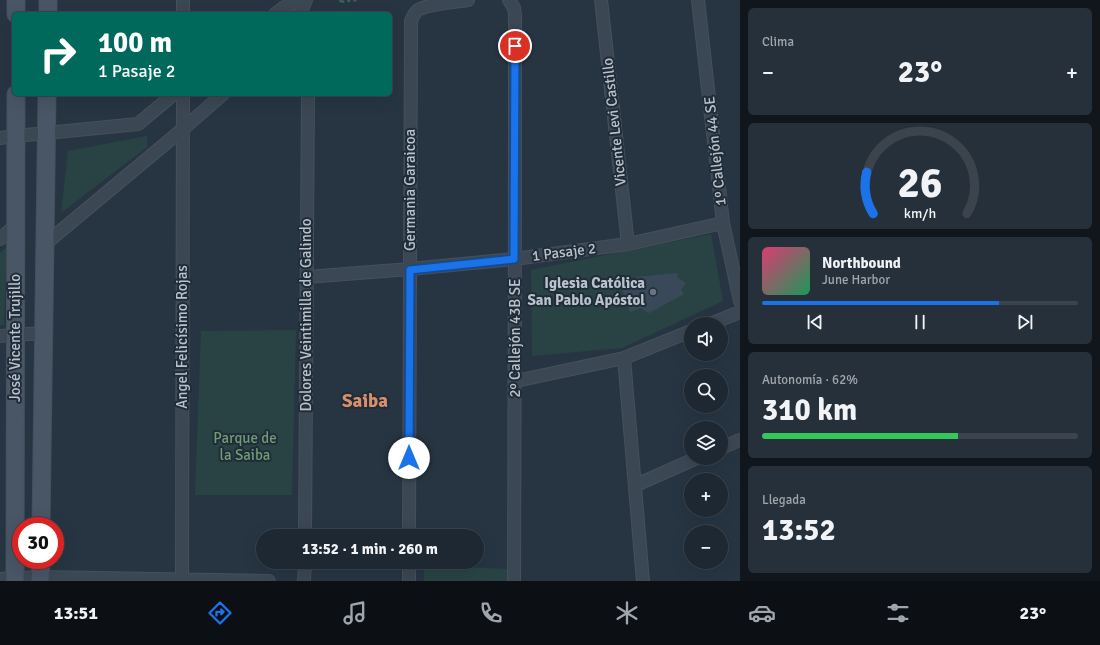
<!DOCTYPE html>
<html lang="es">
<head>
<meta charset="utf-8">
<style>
	:root { --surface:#1d2832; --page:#25303a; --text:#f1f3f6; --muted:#a0a6ac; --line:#3b444d; --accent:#1a73e8 }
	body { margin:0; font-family:Signika,sans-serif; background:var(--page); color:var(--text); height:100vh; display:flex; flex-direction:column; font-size:15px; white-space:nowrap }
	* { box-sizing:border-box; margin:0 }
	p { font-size:13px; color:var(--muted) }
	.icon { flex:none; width:22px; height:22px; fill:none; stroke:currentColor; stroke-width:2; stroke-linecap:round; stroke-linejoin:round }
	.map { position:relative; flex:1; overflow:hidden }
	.sheet { display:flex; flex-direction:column; gap:8px; padding:8px; background:#10161c; width:360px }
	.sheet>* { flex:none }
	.top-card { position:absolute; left:12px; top:12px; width:380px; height:84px; border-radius:6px; box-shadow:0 4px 16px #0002,0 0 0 1px var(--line); background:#00695c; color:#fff; overflow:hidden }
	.buttons { position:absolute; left:684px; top:317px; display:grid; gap:8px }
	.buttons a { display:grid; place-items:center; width:44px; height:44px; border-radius:50%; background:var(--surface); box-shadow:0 4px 16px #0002,0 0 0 1px var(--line); font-size:20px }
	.speed { position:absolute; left:12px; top:517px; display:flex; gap:8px; font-size:20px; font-weight:700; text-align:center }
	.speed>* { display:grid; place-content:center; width:52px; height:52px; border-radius:50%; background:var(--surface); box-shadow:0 4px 16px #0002,0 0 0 1px var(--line); line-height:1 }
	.speed .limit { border:6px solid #d22; background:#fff; color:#111 }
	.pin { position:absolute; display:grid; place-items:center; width:34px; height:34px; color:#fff; margin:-17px; border:2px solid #fff; border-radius:50%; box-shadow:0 1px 4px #0007 }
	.me { position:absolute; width:44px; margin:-22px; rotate:0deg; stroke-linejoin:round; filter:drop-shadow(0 0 3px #0008) }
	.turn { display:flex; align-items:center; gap:14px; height:84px; padding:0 20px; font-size:18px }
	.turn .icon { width:52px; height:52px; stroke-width:2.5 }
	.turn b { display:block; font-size:28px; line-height:34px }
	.big { font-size:30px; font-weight:700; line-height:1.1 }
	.sheet .widget { flex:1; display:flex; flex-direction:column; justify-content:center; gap:6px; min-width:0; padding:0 14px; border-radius:6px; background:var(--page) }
	.sheet .dial { align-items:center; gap:0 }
	.dial svg { height:104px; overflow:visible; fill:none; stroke:var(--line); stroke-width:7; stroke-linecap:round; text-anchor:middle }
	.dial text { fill:var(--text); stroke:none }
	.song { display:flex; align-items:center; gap:12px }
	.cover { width:48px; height:48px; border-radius:6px; background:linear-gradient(135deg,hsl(340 70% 55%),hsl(150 70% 35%)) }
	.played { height:4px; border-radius:2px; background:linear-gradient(90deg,var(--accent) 75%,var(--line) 75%) }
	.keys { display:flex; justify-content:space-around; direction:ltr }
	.heat { display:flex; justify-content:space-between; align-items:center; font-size:22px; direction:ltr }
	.charge { height:6px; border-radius:3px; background:linear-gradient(90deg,#34c759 62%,var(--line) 0) }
	.trip { position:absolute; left:256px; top:529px; width:228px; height:40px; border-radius:20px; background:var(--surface); box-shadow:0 4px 16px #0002,0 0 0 1px var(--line); font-weight:700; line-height:40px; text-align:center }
	.tabs { display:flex; height:64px; justify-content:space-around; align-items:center; background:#0c1014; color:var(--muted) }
	.tabs .icon { width:28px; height:28px }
	.tabs .active { color:var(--accent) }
	.tabs b { font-size:18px; color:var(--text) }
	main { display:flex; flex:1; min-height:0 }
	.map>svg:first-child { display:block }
	.green { fill:#294344 }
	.building { fill:#394959 }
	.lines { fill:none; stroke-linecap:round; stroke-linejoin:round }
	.street-casing { stroke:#45505c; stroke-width:14 }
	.secondary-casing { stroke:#45505c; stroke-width:19 }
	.path { stroke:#425c5b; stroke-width:2.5; stroke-dasharray:3 3; stroke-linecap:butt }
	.street { stroke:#3b4753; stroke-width:12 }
	.secondary { stroke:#495666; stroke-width:17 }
	.route-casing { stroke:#114b97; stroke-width:10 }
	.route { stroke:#1a73e8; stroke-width:7 }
	.worship-dot { fill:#6b7280; stroke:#202c38; stroke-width:1.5 }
	.labels { text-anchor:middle; stroke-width:4; stroke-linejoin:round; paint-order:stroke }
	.street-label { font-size:15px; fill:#b8c2cc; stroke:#202c38 }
	.poi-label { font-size:15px; font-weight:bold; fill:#b8c2cc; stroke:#202c38; text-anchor:end }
	.park-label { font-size:15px; fill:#6f9d76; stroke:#202c38 }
	.district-label { font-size:19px; font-weight:bold; fill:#d79069; stroke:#202c38 }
</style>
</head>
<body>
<main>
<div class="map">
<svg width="740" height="581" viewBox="0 0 740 581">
	<rect width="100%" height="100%" fill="#273543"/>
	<!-- green -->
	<path class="green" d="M147 136V147L61 213 68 151Z
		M711 234 723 301 622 348 532 356 531 270Z
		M7 247 4 325H0V253Z
		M296 330 292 495H195L201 331Z
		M424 565 507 569V581H424Z"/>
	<!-- building -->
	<path class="building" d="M677 273V277L686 283 681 290 684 294 649 313 641 308 630 312 622 289 637 284 636 277Z"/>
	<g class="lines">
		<defs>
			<path id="street" d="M509 0 514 8 515 15C515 204 515 392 514 581
				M601 0 628 244
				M698 0 723 223 740 301
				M183 14V0
				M275 14 283 8 298 0
				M300 14 306 0
				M0 138 16 136 138 124 174 94
				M0 239 16 225
				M45 244 183 129 223 94
				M307 277 410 269 514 259 628 244 723 223
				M710 324 740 312
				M0 336 43 333
				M624 358 643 581
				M516 381 624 358 691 331
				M721 448 740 440
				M636 485 697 458
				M305 536 308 94
				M409 536 411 21C413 16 414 13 418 10 427 4 456 2 468 0
				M0 579 40 577 269 581
				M182 581 183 94
				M304 581 305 562
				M409 581V562"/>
			<path id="secondary" d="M16 0V14
				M48 14V0
				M41 526 47 94
				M15 581 16 94
				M40 581 41 560"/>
		</defs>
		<!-- street casing -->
		<use href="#street" class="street-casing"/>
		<!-- secondary casing -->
		<use href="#secondary" class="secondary-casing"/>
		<!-- path -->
		<path class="path" d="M342 0 339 2 357 0"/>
		<!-- street -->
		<use href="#street" class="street"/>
		<!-- secondary -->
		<use href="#secondary" class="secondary"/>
	</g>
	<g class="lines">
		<defs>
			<path id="route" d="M409 458 410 270 514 259 515 46"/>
		</defs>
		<!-- route casing -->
		<use href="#route" class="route-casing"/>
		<!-- route -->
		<use href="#route" class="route"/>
	</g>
	<!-- markers -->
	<circle class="worship-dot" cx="653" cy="292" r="4"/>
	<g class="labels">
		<!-- street labels -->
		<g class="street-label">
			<text transform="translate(614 122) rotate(-96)" y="5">Vicente Levi Castillo</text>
			<text transform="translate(715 151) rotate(-96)" y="5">1º Callejón 44 SE</text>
			<text transform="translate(410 190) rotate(-90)" y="5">Germania Garaicoa</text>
			<text transform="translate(564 252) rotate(-7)" y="5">1 Pasaje 2</text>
			<text transform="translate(306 315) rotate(-90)" y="5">Dolores Veintimilla de Galindo</text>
			<text transform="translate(182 337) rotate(-90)" y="5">Angel Felicísimo Rojas</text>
			<text transform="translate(15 338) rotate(-90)" y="5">José Vicente Trujillo</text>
			<text transform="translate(515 338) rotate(-90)" y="5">2º Callejón 43B SE</text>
		</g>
		<!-- poi labels -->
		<g class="poi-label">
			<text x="645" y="288">Iglesia Católica<tspan x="645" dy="17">San Pablo Apóstol</tspan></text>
		</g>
		<!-- park labels -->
		<g class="park-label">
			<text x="245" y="443">Parque de<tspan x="245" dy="17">la Saiba</tspan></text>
		</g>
		<!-- district labels -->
		<g class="district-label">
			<text x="365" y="407">Saiba</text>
		</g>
	</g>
</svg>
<div class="buttons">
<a><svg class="icon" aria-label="sound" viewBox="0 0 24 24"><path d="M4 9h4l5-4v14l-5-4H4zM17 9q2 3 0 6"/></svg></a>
<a><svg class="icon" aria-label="search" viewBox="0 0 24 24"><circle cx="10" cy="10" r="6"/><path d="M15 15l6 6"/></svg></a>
<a><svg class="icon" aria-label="layers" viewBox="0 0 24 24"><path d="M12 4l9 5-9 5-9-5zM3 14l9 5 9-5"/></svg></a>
<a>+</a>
<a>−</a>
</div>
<div class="speed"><div class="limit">30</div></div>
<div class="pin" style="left:515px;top:46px;background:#d93025"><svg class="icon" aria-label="arrive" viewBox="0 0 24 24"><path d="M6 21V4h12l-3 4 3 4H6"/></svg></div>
<svg class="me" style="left:409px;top:458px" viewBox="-20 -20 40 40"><circle r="19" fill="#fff"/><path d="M0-13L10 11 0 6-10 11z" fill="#1a73e8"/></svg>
<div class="trip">13:52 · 1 min · 260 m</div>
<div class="top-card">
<div class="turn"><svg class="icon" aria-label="right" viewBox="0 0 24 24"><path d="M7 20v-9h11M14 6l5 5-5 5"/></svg><div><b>100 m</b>1 Pasaje 2</div></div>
</div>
</div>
<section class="sheet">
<div class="widget"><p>Clima</p>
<div class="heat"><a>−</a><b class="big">23°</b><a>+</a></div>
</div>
<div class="widget dial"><svg viewBox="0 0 100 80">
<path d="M14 69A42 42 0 1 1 86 69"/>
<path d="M14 69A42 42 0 0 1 9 37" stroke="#1a73e8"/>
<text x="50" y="56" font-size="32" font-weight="700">26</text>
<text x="50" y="72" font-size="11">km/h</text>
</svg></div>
<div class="widget">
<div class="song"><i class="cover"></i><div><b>Northbound</b><p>June Harbor</p></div></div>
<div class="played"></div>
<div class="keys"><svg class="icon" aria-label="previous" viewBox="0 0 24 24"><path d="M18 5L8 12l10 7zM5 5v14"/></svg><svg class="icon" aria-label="pause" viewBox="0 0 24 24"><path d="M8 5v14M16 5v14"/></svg><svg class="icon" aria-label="next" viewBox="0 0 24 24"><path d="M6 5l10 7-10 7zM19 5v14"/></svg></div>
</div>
<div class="widget"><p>Autonomía · 62%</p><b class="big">310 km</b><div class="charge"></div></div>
<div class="widget"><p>Llegada</p><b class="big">13:52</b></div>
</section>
</main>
<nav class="tabs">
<b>13:51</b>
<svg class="icon active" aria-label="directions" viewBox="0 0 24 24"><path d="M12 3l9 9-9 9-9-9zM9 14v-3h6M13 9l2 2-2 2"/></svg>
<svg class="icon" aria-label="music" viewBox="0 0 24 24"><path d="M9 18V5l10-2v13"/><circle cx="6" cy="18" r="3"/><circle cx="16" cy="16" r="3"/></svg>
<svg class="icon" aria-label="phone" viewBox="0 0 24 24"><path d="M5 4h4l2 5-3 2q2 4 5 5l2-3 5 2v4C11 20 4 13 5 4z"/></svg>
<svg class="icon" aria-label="climate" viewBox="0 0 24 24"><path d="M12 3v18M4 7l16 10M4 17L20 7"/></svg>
<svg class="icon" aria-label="car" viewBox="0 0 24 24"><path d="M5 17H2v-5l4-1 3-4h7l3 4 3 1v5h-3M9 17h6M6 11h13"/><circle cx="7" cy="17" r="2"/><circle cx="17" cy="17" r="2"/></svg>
<svg class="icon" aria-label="filters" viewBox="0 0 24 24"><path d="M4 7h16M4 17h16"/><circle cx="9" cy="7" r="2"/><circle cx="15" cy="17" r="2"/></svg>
<b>23°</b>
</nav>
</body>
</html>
